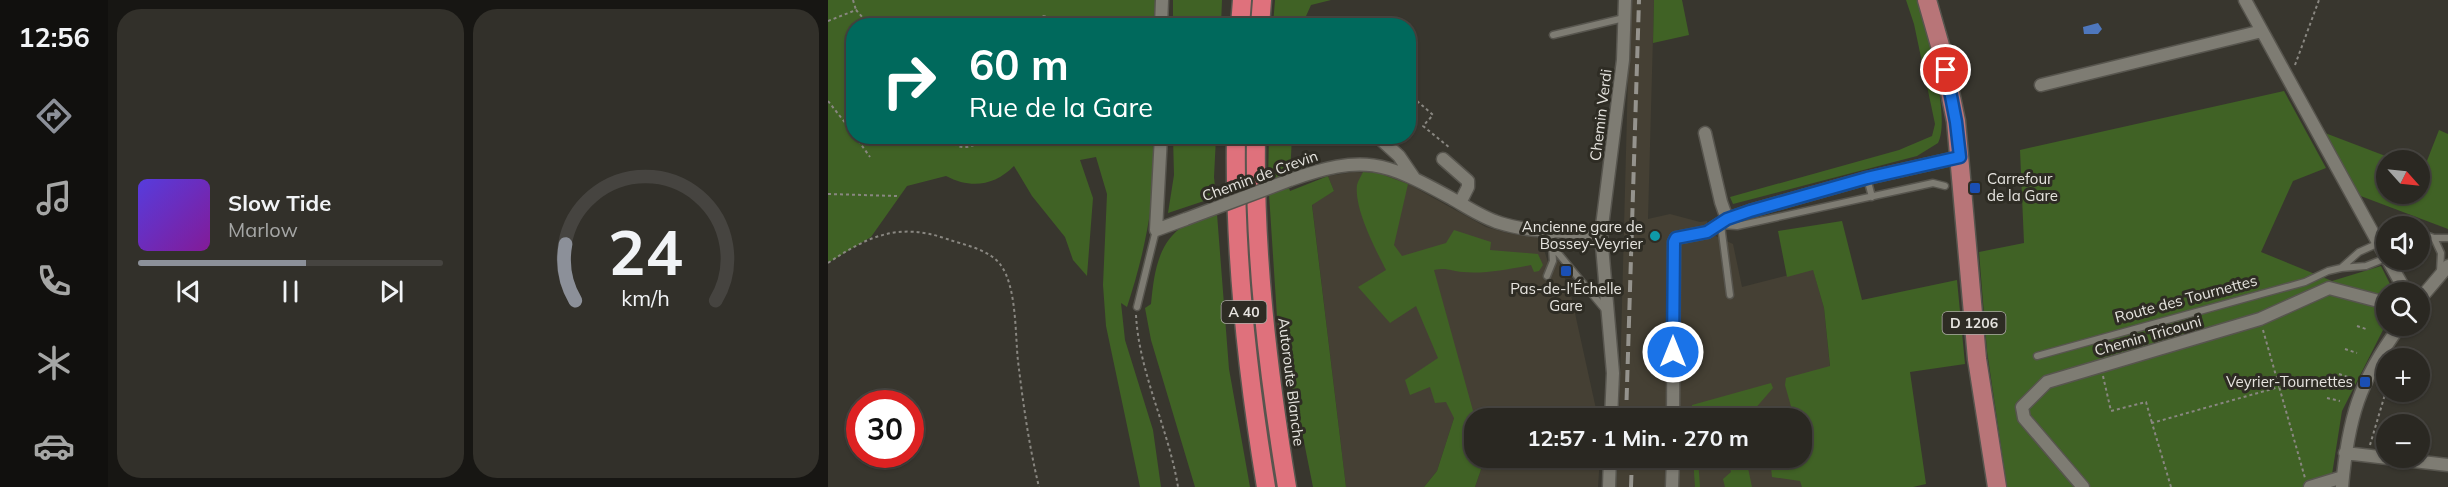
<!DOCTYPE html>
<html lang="de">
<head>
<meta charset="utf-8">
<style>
	:root { --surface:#2a2822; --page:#32302a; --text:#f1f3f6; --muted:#a5a6a5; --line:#464440; --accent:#8c9099 }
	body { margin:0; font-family:Mulish,sans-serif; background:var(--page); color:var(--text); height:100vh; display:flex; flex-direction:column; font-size:22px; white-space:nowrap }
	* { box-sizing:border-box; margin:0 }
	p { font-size:20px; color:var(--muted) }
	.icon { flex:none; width:33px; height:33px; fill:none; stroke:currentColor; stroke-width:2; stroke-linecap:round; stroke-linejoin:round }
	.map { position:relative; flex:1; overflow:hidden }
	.drawer { display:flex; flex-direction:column; gap:9px; padding:9px; background:#171613; width:720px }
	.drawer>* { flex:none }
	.hud { position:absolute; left:18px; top:18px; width:570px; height:126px; border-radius:24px; box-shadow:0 2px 4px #0004,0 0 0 2px var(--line); background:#00695c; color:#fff; overflow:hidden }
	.needle { width:39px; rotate:117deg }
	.buttons { position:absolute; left:1548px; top:150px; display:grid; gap:12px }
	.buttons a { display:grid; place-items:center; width:54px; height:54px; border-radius:50%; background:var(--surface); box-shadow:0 2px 4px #0004,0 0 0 2px var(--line); font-size:30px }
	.speed { position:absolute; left:18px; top:390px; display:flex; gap:12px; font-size:30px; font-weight:700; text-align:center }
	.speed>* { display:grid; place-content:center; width:78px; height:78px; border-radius:50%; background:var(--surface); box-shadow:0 2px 4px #0004,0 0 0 2px var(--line); line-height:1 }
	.speed .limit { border:9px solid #d22; background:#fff; color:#111 }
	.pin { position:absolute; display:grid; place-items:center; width:51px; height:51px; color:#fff; margin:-26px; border:3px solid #fff; border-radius:50%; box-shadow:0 2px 6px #0007 }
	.me { position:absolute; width:66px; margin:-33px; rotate:0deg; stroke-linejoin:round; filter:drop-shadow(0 0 4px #0008) }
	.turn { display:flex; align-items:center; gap:21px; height:126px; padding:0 24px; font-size:27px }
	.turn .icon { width:78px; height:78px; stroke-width:2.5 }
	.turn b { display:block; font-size:42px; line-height:51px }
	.drawer .tile { flex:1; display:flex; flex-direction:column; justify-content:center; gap:9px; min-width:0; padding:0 21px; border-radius:24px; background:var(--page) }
	.drawer .dial { align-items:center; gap:0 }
	.dial svg { height:156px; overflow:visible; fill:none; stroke:var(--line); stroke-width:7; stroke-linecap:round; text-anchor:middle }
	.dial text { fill:var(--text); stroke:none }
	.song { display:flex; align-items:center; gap:18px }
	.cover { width:72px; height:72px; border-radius:9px; background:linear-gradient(135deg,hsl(250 70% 55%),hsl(290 70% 35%)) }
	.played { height:6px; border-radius:3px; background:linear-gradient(90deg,var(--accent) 55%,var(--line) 55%) }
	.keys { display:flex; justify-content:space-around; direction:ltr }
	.drawer .tiles { flex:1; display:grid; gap:9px; grid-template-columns:repeat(2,1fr) }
	.trip { position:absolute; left:636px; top:408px; width:348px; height:60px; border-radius:24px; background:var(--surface); box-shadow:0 2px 4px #0004,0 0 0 2px var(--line); font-weight:700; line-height:60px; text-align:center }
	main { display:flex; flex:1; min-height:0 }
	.tabs { display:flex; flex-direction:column; width:108px; justify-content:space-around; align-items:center; background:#11100e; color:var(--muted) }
	.tabs .icon { width:42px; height:42px }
	.tabs .selected { color:var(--accent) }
	.tabs b { font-size:27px; color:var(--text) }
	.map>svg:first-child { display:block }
	.built { fill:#454034 }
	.green { fill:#406225 }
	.water { fill:#4e77bd }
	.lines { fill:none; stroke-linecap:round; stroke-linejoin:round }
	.service-casing { stroke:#57554e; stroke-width:9 }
	.minor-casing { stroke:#57554e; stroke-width:15 }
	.primary-casing { stroke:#57554e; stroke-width:21 }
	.motorway-casing { stroke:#57554e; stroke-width:21 }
	.path { stroke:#898781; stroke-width:2; stroke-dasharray:3 3; stroke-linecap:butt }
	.service { stroke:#7e7c73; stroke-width:6 }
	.minor { stroke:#7e7c73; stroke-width:12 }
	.primary { stroke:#b87578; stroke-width:18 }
	.motorway { stroke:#df717c; stroke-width:18 }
	.rail { stroke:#95938d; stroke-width:4; stroke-dasharray:12 6; stroke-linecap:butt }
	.minor-bridge-casing { stroke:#57554e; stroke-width:15; stroke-linecap:butt }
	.minor-bridge { stroke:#7e7c73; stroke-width:12 }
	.route-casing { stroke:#114b97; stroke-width:15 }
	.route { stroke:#1a73e8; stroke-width:10 }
	.transit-dot { fill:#1a4fb4; stroke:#2e2c24; stroke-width:2 }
	.culture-dot { fill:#0f9aa8; stroke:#2e2c24; stroke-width:2 }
	.labels { text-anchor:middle; stroke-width:6; stroke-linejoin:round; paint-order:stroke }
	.shield { fill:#2e2c24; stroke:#afada7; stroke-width:1.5 }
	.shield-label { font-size:14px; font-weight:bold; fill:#e6e4df }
	.street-label { font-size:15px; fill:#e6e4df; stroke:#2e2c24 }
	.poi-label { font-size:15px; fill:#e6e4df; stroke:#2e2c24; text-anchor:end }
</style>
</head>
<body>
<main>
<nav class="tabs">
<b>12:56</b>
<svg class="icon selected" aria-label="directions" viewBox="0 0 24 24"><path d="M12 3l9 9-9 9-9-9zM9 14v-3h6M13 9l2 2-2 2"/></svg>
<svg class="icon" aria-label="music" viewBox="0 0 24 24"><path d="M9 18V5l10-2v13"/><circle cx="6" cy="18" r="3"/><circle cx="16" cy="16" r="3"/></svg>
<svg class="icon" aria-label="phone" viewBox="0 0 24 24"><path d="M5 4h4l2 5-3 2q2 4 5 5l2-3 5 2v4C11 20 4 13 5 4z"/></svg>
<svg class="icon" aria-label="climate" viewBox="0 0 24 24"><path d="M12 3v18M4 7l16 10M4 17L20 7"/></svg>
<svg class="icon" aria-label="car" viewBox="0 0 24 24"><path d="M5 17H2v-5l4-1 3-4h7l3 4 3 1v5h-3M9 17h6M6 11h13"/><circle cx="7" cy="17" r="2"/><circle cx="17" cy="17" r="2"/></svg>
</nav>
<section class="drawer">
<div class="tiles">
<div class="tile">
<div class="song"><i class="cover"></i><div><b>Slow Tide</b><p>Marlow</p></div></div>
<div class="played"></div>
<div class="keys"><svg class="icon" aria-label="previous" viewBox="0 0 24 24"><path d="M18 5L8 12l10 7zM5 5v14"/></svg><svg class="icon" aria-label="pause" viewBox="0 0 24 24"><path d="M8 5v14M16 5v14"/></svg><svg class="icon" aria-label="next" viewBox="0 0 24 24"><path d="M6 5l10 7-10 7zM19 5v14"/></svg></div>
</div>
<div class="tile dial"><svg viewBox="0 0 100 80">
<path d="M14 69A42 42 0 1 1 86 69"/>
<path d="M14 69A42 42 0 0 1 9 40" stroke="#8c9099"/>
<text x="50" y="56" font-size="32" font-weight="700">24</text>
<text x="50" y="72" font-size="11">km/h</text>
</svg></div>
</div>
</section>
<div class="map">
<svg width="1620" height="487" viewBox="0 0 1620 487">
	<rect width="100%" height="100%" fill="#38362e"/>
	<!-- built -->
	<path class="built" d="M802 0H826L820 219 842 214 872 222 879 221V232L905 244 914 287 985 269 996 308 1002 367 983 373 999 487H788L789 458H974V418H791Z
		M526 172 550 173 561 176 575 181 658 227 679 233 712 238 720 262 731 261 736 277 741 286 770 418H626L609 471 596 487H518L484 204 506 191 500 176Z
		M657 458H772L770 487H647Z"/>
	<!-- green -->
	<path class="green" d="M0 0H328V25L26 26V136L326 137C329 195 317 252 299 307L293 303 297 340 325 430 333 487H312L278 326 275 285 279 194 268 157 252 160 265 198 259 276 245 260 237 237 204 196 186 166C166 186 143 189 118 176L79 186 43 237 0 263Z
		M345 0H394L393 25H345Z
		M447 0H503L483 5 474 25H445Z
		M826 0H854L861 35 825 43Z
		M1078 0H1089C1099 28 1123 119 1110 143L1089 156 905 204 902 197 1071 150 1104 136 1107 124 1086 24Z
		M1456 91 1498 168 1465 181 1433 252 1504 281 1553 266 1566 292H1558V324L1514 411 1502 487H1179L1159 351 1151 252 1196 243 1192 150Z
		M1611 130 1620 134V229L1530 195 1497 133 1568 160H1558V194H1592V170L1595 171Z
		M345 137H388L386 177 388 197 340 213 346 175Z
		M441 137H464L462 174 440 182Z
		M535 172 550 173 580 184 566 245 574 256 618 243 626 230 663 242 662 250 710 254 715 265 711 271 706 272 703 265C681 269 657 274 635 272 622 271 620 267 606 270L647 418 646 458H657L647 487H596L609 471 626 418 618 402 607 403 602 387 582 395 577 380 610 358 588 306 562 323 530 287 558 270C548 250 526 209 529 185 530 181 533 176 535 172Z
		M500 176 506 191 484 205 518 487H485L472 422 454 357 449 317 441 194 461 188 462 191Z
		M389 214 401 369 422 487H367L323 340 317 308 323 304C326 275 329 242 357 225 366 220 379 218 389 214Z
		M1014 221 1034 300 1129 280 1137 364 1082 372 1098 484 1085 487H974L972 481 944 477 942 458H974V418H963L966 417 957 385 958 378 1002 366 996 308 985 270 959 277 950 231Z
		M943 383 945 388 919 418H864V405Z
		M865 458H870L872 487H867Z
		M907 459 920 468 924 487H897L895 479 903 472 900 460Z"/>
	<!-- water -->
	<path class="water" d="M1270 23 1274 29 1270 34H1256L1255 27Z"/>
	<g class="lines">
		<defs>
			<path id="service" d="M725 35 796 18
				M1039 178 1044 197
				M1592 233 1606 238H1620
				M1548 237 1558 230
				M1606 238 1613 253 1612 272
				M725 247 778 311
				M1513 268 1531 252 1551 243
				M719 276 725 261 723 231
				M902 295 893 225 909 226 1105 183 1117 186
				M309 307 328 230
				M1209 356 1477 282 1500 271 1513 268 1538 266 1558 258"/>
			<path id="minor" d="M1417 0 1558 257
				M333 26 334 0
				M1213 85 1434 31
				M877 133 893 202 899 219
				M333 136 328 230 358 219
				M549 136 571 156 586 178
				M615 159 640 181V187L632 203
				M462 180C536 154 556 161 623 198 639 207 655 218 672 223 702 233 742 231 773 234
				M1560 260 1578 292
				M1592 299 1620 266
				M783 418 785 373 773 234 795 60 797 0
				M845 418 846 242 848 238 879 232 899 219 922 211 1039 178 1132 157
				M1517 453 1620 465
				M781 487 782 458
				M844 487 845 458
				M1255 487 1196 418 1194 407 1219 382 1432 319 1501 288 1558 303
				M1482 487 1515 477
				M1514 487C1520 419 1531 381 1572 326"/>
			<path id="primary" d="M1099 0 1113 49 1128 121 1149 359 1169 487"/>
			<path id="motorway" d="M412 26 414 0
				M432 26 434 0
				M408 136C406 254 419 372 438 487
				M428 136C426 254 440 371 459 487"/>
		</defs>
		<!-- service casing -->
		<use href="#service" class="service-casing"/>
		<!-- minor casing -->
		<use href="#minor" class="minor-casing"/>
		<!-- primary casing -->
		<use href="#primary" class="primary-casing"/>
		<!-- motorway casing -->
		<use href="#motorway" class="motorway-casing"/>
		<!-- path -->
		<path class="path" d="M25 0 28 10
			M0 21 28 10 42 26
			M200 26C209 15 220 11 228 26
			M1467 65 1491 0
			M580 93 605 115 595 126 622 148
			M0 101 26 134
			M27 136 42 157
			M117 136C133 155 146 146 164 136
			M0 194 69 196
			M0 263C40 236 71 222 119 239 136 245 160 249 172 264 189 286 187 334 190 361 195 403 201 446 211 487
			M308 315C311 373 341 430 350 487
			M1529 326 1538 329
			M1435 330 1477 478
			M1517 349 1529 353
			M1511 374 1520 377
			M1275 376 1283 411 1318 402 1324 423
			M1499 398 1512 401
			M1542 445 1558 391
			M1343 487 1324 423 1451 387"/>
		<!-- service -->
		<use href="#service" class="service"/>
		<!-- minor -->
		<use href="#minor" class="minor"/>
		<!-- primary -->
		<use href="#primary" class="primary"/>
		<!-- motorway -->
		<use href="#motorway" class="motorway"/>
		<!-- rail -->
		<path class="rail" d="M798 418 811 0
			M803 487 804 458"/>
		<defs>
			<path id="minor-bridge" d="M358 219 462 180"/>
		</defs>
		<!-- minor-bridge casing -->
		<use href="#minor-bridge" class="minor-bridge-casing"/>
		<!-- minor-bridge -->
		<use href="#minor-bridge" class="minor-bridge"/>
	</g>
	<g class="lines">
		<defs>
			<path id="route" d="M845 352 846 242 848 238 879 232 899 219 922 211 1039 178 1132 157 1128 122 1118 70"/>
		</defs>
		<!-- route casing -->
		<use href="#route" class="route-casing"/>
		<!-- route -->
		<use href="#route" class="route"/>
	</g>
	<!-- markers -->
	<g class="transit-dot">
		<rect x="1141" y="182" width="12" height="12" rx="3"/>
		<rect x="732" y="265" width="12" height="12" rx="3"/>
		<rect x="1531" y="376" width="12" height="12" rx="3"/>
	</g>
	<circle class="culture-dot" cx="827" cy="236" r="6"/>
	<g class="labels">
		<!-- shield labels -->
		<g class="shield">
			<rect x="393.5" y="301" width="45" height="22" rx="4.5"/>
			<rect x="1114.5" y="312" width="63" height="22" rx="4.5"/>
		</g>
		<g class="shield-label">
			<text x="416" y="317">A 40</text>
			<text x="1146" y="328">D 1206</text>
		</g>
		<!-- street labels -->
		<g class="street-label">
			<text transform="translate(773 115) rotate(-83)" y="5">Chemin Verdi</text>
			<text transform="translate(432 176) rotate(-20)" y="5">Chemin de Crevin</text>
			<text transform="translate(1358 299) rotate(-15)" y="5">Route des Tournettes</text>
			<text transform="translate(1320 336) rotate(-16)" y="5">Chemin Tricouni</text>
			<text transform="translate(463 382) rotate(83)" y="5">Autoroute Blanche</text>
		</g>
		<!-- poi labels -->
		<g class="poi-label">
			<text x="1159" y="184" text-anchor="start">Carrefour<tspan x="1159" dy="17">de la Gare</tspan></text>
			<text x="815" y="232">Ancienne gare de<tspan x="815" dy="17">Bossey-Veyrier</tspan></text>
			<text x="738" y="294" text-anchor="middle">Pas-de-l'Échelle<tspan x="738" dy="17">Gare</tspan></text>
			<text x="1525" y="387">Veyrier-Tournettes</text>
		</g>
	</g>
</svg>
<div class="buttons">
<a><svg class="needle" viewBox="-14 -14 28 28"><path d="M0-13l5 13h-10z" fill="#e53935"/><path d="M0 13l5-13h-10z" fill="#a5a6a5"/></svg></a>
<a><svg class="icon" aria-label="sound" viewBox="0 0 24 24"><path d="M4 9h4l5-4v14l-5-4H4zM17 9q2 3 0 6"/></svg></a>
<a><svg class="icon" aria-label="search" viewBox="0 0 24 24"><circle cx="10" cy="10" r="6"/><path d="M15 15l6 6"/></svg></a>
<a>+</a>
<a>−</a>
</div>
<div class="speed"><div class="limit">30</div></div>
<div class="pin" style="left:1118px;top:70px;background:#d93025"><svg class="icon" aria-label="arrive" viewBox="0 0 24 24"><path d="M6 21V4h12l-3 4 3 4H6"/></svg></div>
<svg class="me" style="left:845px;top:352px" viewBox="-20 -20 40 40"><circle r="17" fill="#1a73e8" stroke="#fff" stroke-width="3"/><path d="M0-11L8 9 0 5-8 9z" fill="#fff"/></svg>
<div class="trip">12:57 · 1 Min. · 270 m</div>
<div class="hud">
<div class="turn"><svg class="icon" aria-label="right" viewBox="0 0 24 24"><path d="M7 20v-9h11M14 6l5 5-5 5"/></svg><div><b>60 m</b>Rue de la Gare</div></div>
</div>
</div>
</main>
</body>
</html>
